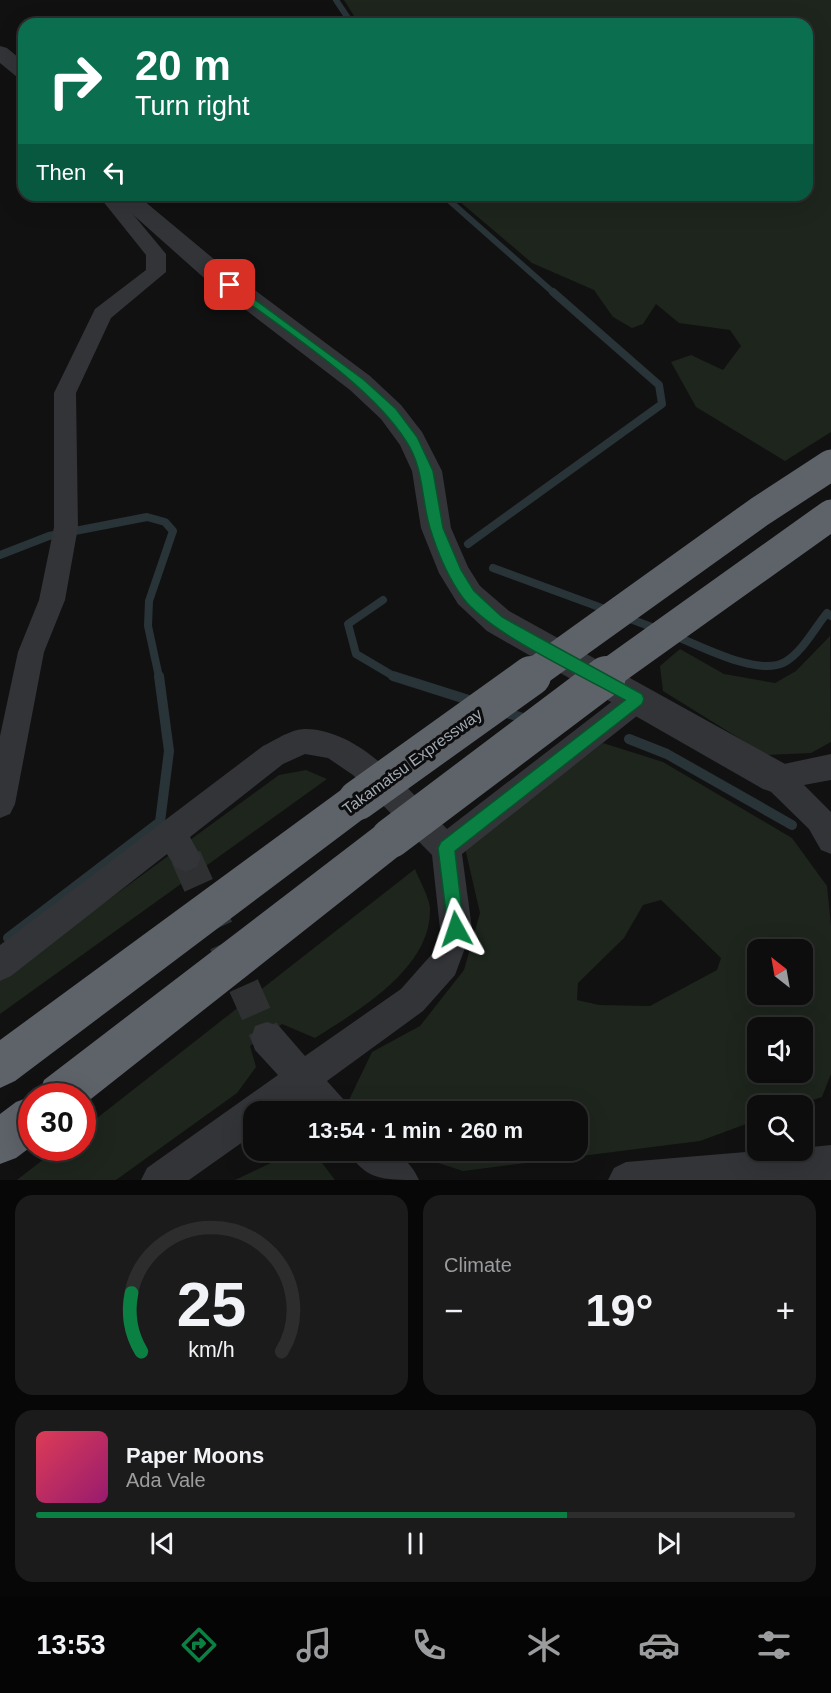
<!DOCTYPE html>
<html lang="en">
<head>
<meta charset="utf-8">
<style>
	:root { --surface:#0d0d0e; --page:#1b1b1c; --text:#f1f3f6; --muted:#9a9c9e; --line:#2d2d2e; --accent:#0b8043 }
	body { margin:0; font-family:Helvetica,sans-serif; background:var(--page); color:var(--text); height:100vh; display:flex; flex-direction:column; font-size:22px; white-space:nowrap }
	* { box-sizing:border-box; margin:0 }
	p { font-size:20px; color:var(--muted) }
	.icon { flex:none; width:33px; height:33px; fill:none; stroke:currentColor; stroke-width:2; stroke-linecap:round; stroke-linejoin:round }
	.map { position:relative; height:1180px; overflow:hidden }
	.side { display:flex; flex-direction:column; gap:15px; padding:15px; background:#070708; flex:1 }
	.side>* { flex:none }
	.banner { position:absolute; left:18px; top:18px; width:795px; height:183px; border-radius:18px; box-shadow:0 6px 24px #0002,0 0 0 2px var(--line); background:#0b6e4f; color:#fff; overflow:hidden }
	.needle { width:39px; rotate:329deg }
	.buttons { position:absolute; left:747px; top:939px; display:grid; gap:12px }
	.buttons a { display:grid; place-items:center; width:66px; height:66px; border-radius:12px; background:var(--surface); box-shadow:0 6px 24px #0002,0 0 0 2px var(--line); font-size:30px }
	.speed { position:absolute; left:18px; top:1083px; display:flex; gap:12px; font-size:30px; font-weight:700; text-align:center }
	.speed>* { display:grid; place-content:center; width:78px; height:78px; border-radius:50%; background:var(--surface); box-shadow:0 6px 24px #0002,0 0 0 2px var(--line); line-height:1 }
	.speed .limit { border:9px solid #d22; background:#fff; color:#111 }
	.pin { position:absolute; display:grid; place-items:center; width:51px; height:51px; color:#fff; margin:-26px; border-radius:12px; box-shadow:0 3px 9px #0006 }
	.me { position:absolute; width:66px; margin:-33px; rotate:355deg; stroke-linejoin:round; filter:drop-shadow(0 0 4px #0008) }
	.turn { display:flex; align-items:center; gap:21px; height:126px; padding:0 18px; font-size:27px }
	.turn .icon { width:78px; height:78px; stroke-width:2.5 }
	.turn b { display:block; font-size:42px; line-height:51px }
	.then { display:flex; align-items:center; height:57px; padding:0 18px; background:#0003; gap:12px; font-size:22px }
	.big { font-size:45px; font-weight:700; line-height:1.1 }
	.side .card { flex:1; display:flex; flex-direction:column; justify-content:center; gap:9px; min-width:0; padding:0 21px; border-radius:18px; background:var(--page) }
	.side .dial { align-items:center; gap:0 }
	.dial svg { height:156px; overflow:visible; fill:none; stroke:var(--line); stroke-width:7; stroke-linecap:round; text-anchor:middle }
	.dial text { fill:var(--text); stroke:none }
	.song { display:flex; align-items:center; gap:18px }
	.cover { width:72px; height:72px; border-radius:9px; background:linear-gradient(135deg,hsl(350 70% 55%),hsl(320 70% 35%)) }
	.played { height:6px; border-radius:3px; background:linear-gradient(90deg,var(--accent) 70%,var(--line) 70%) }
	.keys { display:flex; justify-content:space-around; direction:ltr }
	.heat { display:flex; justify-content:space-between; align-items:center; font-size:33px; direction:ltr }
	.side .tiles { flex:1; display:grid; gap:15px; grid-template-columns:1fr 1fr }
	.card:last-child { grid-column:span 2 }
	.trip { position:absolute; left:243px; top:1101px; width:345px; height:60px; border-radius:18px; background:var(--surface); box-shadow:0 6px 24px #0002,0 0 0 2px var(--line); font-weight:700; line-height:60px; text-align:center }
	.menu { display:flex; height:96px; justify-content:space-around; align-items:center; background:#050506; color:var(--muted) }
	.menu .icon { width:42px; height:42px }
	.menu .on { color:var(--accent) }
	.menu b { font-size:27px; color:var(--text) }
	.map>svg:first-child { display:block }
	.green { fill:#1d251d; fill-rule:evenodd }
	.lines { fill:none; stroke-linecap:round; stroke-linejoin:round }
	.stream-far2 { stroke:#293438; stroke-width:6 }
	.stream-far1 { stroke:#293438; stroke-width:8 }
	.stream { stroke:#293438; stroke-width:10 }
	.minor-tunnel { stroke:#2e3032; stroke-width:31; stroke-dasharray:31 16; stroke-linecap:butt }
	.minor { fill:#323438; fill-rule:evenodd }
	.tertiary { fill:#323438; fill-rule:evenodd }
	.motorway { fill:#5e6269; fill-rule:evenodd }
	.motorway-bridge-far1 { stroke:#5e6269; stroke-width:31 }
	.motorway-bridge { stroke:#5e6269; stroke-width:40 }
	.route { fill:#0b8043; stroke:#07532c; stroke-width:1.5 }
	.labels { text-anchor:middle; stroke-width:6; stroke-linejoin:round; paint-order:stroke }
	.street-label { font-size:16px; fill:#a2aab4; stroke:#0c0c0d }
</style>
</head>
<body>
<div class="map">
<svg width="831" height="1180" viewBox="0 0 831 1180">
	<rect width="100%" height="100%" fill="#111112"/>
	<!-- green -->
	<path class="green" d="M344 0H831V432L785 461 696 407 671 362 691 355 723 370 741 346 730 330 679 323 656 304 643 324 632 328 613 317 594 290 532 263 452 195H807V24H359Z
		M830 636 831 742 811 753 766 755 663 691 660 666 680 649 724 674 775 683 796 671Z
		M603 743 663 762 792 838 827 886 831 926V1074L822 1097 798 1105 758 1106 757 1120 700 1141 463 1171 401 1151 578 1150V1112H357L348 1102 372 1052 420 1026 464 970 480 913 465 848ZM661 900 721 958 717 970 650 1006 599 1005 577 1000 578 983 624 938 643 905ZM758 950H802V994H758ZM758 1028H802V1072H758Z
		M306 770 327 779 0 1014V979L279 775Z
		M415 869C419 880 429 896 430 908 432 968 359 1010 315 1038L282 1024 250 1046 256 1067 237 1093 116 1180H17L58 1148H82L83 1129Z
		M298 1150 313 1151 335 1180H235Z"/>
	<g class="lines">
		<!-- stream-far2 -->
		<path class="stream-far2" d="M336 0 352 24
			M443 195 555 294"/>
		<!-- stream-far1 -->
		<path class="stream-far1" d="M468 544 662 404 659 385 553 292
			M0 555 49 536 147 517 165 522 173 531 149 601 148 626 159 677
			M493 568 610 611
			M383 600 348 624 356 654 395 677
			M625 617 657 629
			M675 636C701 646 758 677 785 662 803 651 814 629 827 613L831 616"/>
		<!-- stream -->
		<path class="stream" d="M393 676 475 702
			M501 711 529 720
			M629 739 667 754 792 825
			M8 938 160 822 169 751 159 676"/>
		<!-- minor-tunnel -->
		<path class="minor-tunnel" d="M186 857 267 1038"/>
		<!-- minor -->
		<path class="minor" d="M98 195H117L166 254V272L111 318 76 393 78 527 65 600 44 652 15 804 10 814 0 818V736L18 652 39 600 54 527V393L95 309 146 270V255Z
			M637 687 647 690 651 699 647 708 462 854 472 929 455 975 423 1011 327 1081 344 1100 349 1112H309L299 1101 284 1112H254V1134L189 1180H141L147 1168 278 1075 255 1050 251 1038 255 1026 267 1022 279 1026 305 1056 401 989 432 954 440 929 432 855 353 775 328 758 305 754 283 764 190 837 201 857 197 867 186 872 175 867 167 854 11 976 0 981V945L263 746C275 740 293 728 306 729 362 730 410 792 447 829L627 690Z
			M831 754V780L804 785 831 812V854L821 850 809 829 765 786 761 777 765 768Z
			M831 1145V1180H608L614 1168 626 1162 770 1150H802V1148Z
			M348 1150C378 1150 405 1147 419 1180 383 1180 364 1180 348 1150Z"/>
		<!-- tertiary -->
		<path class="tertiary" d="M0 46 7 48 24 62V79L17 77 0 63Z
			M111 195H137L221 265 370 376 401 405 422 432 442 471 451 528 468 567 480 586 509 611 787 765 793 777 787 789 775 793 763 789 487 631 458 604 439 573 421 528 412 471 400 445 381 419 350 390 203 277Z"/>
		<!-- motorway -->
		<path class="motorway" d="M358 782 371 787 377 800 371 813 15 1081 0 1088V1040L345 787Z
			M391 820 405 825 410 838 405 851 82 1106V1096H38L44 1080 377 825Z
			M32 1096V1146L16 1158 0 1164V1114L16 1102Z"/>
		<!-- motorway-bridge-far1 -->
		<path class="motorway-bridge-far1" d="M529 677 759 512 831 465
			M604 677 831 515"/>
		<!-- motorway-bridge -->
		<path class="motorway-bridge" d="M358 800 531 676
			M391 838 606 676"/>
	</g>
	<!-- route -->
	<path class="route" d="M230 281 364 380 396 409 417 437 433 471 443 528 461 570 474 591 502 617 642 694 644 699 642 704 455 851 464 929 462 935 456 938 450 935 448 929 438 848 441 842 625 700C583 676 490 634 463 598 449 579 437 551 430 528 421 498 424 468 406 441 369 383 282 329 227 287L225 285Z"/>
	<g class="labels">
		<!-- street labels -->
		<g class="street-label">
			<text transform="translate(412 761) rotate(-36)" y="6">Takamatsu Expressway</text>
		</g>
	</g>
</svg>
<div class="buttons">
<a><svg class="needle" viewBox="-14 -14 28 28"><path d="M0-13l5 13h-10z" fill="#e53935"/><path d="M0 13l5-13h-10z" fill="#9a9c9e"/></svg></a>
<a><svg class="icon" aria-label="sound" viewBox="0 0 24 24"><path d="M4 9h4l5-4v14l-5-4H4zM17 9q2 3 0 6"/></svg></a>
<a><svg class="icon" aria-label="search" viewBox="0 0 24 24"><circle cx="10" cy="10" r="6"/><path d="M15 15l6 6"/></svg></a>
</div>
<div class="speed"><div class="limit">30</div></div>
<div class="pin" style="left:230px;top:285px;background:#d93025"><svg class="icon" aria-label="arrive" viewBox="0 0 24 24"><path d="M6 21V4h12l-3 4 3 4H6"/></svg></div>
<svg class="me" style="left:456px;top:929px" viewBox="-20 -20 40 40"><path d="M0-17L14 15 0 8-14 15z" fill="#0b8043" stroke="#fff" stroke-width="4"/></svg>
<div class="trip">13:54 · 1 min · 260 m</div>
<div class="banner">
<div class="turn"><svg class="icon" aria-label="right" viewBox="0 0 24 24"><path d="M7 20v-9h11M14 6l5 5-5 5"/></svg><div><b>20 m</b>Turn right</div></div>
<div class="then">Then<svg class="icon" aria-label="left" viewBox="0 0 24 24"><path d="M17 20v-9H6M10 6l-5 5 5 5"/></svg></div>
</div>
</div>
<section class="side">
<div class="tiles">
<div class="card dial"><svg viewBox="0 0 100 80">
<path d="M14 69A42 42 0 1 1 86 69"/>
<path d="M14 69A42 42 0 0 1 9 39" stroke="#0b8043"/>
<text x="50" y="56" font-size="32" font-weight="700">25</text>
<text x="50" y="72" font-size="11">km/h</text>
</svg></div>
<div class="card"><p>Climate</p>
<div class="heat"><a>−</a><b class="big">19°</b><a>+</a></div>
</div>
<div class="card">
<div class="song"><i class="cover"></i><div><b>Paper Moons</b><p>Ada Vale</p></div></div>
<div class="played"></div>
<div class="keys"><svg class="icon" aria-label="previous" viewBox="0 0 24 24"><path d="M18 5L8 12l10 7zM5 5v14"/></svg><svg class="icon" aria-label="pause" viewBox="0 0 24 24"><path d="M8 5v14M16 5v14"/></svg><svg class="icon" aria-label="next" viewBox="0 0 24 24"><path d="M6 5l10 7-10 7zM19 5v14"/></svg></div>
</div>
</div>
</section>
<nav class="menu">
<b>13:53</b>
<svg class="icon on" aria-label="directions" viewBox="0 0 24 24"><path d="M12 3l9 9-9 9-9-9zM9 14v-3h6M13 9l2 2-2 2"/></svg>
<svg class="icon" aria-label="music" viewBox="0 0 24 24"><path d="M9 18V5l10-2v13"/><circle cx="6" cy="18" r="3"/><circle cx="16" cy="16" r="3"/></svg>
<svg class="icon" aria-label="phone" viewBox="0 0 24 24"><path d="M5 4h4l2 5-3 2q2 4 5 5l2-3 5 2v4C11 20 4 13 5 4z"/></svg>
<svg class="icon" aria-label="climate" viewBox="0 0 24 24"><path d="M12 3v18M4 7l16 10M4 17L20 7"/></svg>
<svg class="icon" aria-label="car" viewBox="0 0 24 24"><path d="M5 17H2v-5l4-1 3-4h7l3 4 3 1v5h-3M9 17h6M6 11h13"/><circle cx="7" cy="17" r="2"/><circle cx="17" cy="17" r="2"/></svg>
<svg class="icon" aria-label="filters" viewBox="0 0 24 24"><path d="M4 7h16M4 17h16"/><circle cx="9" cy="7" r="2"/><circle cx="15" cy="17" r="2"/></svg>
</nav>
</body>
</html>
